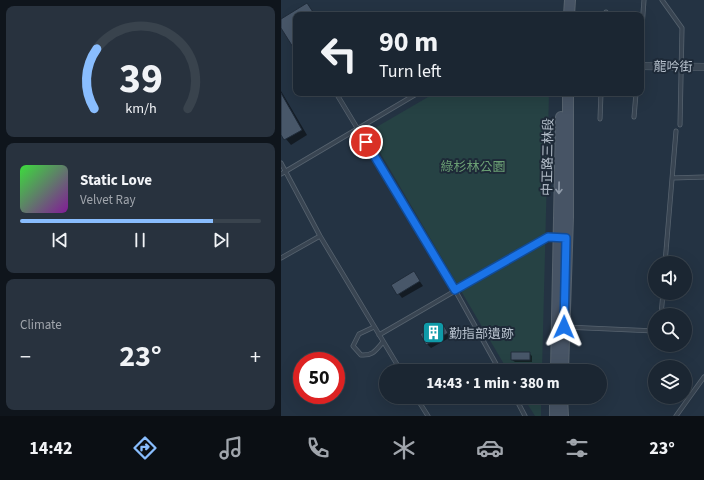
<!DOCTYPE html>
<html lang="en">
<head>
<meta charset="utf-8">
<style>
	:root { --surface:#1b2632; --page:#28323e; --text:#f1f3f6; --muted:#a0a5ac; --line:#39434d; --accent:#89bdfe }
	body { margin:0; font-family:"Source Sans 3","Noto Sans TC",sans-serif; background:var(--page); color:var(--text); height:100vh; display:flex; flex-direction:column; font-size:15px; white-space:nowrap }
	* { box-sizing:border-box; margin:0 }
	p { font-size:13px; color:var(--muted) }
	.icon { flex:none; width:22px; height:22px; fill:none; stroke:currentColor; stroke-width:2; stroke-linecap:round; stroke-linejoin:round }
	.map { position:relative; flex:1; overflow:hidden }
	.sheet { display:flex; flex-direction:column; gap:6px; padding:6px; background:#0f151c; width:281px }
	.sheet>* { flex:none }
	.guide { position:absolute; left:12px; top:12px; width:351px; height:84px; border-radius:8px; box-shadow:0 4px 16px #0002,0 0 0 1px var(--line); background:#1b2632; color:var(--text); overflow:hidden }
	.tools { position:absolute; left:367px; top:256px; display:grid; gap:8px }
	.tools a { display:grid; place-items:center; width:44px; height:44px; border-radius:50%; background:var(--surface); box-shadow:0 4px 16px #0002,0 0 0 1px var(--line); font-size:20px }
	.speed { position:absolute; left:12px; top:352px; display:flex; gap:8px; font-size:20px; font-weight:700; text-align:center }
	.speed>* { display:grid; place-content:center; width:52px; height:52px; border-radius:50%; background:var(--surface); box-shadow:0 4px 16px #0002,0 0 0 1px var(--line); line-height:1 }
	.speed .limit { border:6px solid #d22; background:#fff; color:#111 }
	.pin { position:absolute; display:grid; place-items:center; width:34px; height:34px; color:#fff; margin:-17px; border:2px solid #fff; border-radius:50%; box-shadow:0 1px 4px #0007 }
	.me { position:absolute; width:44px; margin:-22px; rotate:1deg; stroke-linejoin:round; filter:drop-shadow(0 0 3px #0008) }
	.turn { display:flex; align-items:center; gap:14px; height:84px; padding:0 20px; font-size:18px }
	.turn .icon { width:52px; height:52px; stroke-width:2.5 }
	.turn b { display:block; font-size:28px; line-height:34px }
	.big { font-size:30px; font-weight:700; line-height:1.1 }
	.sheet .widget { flex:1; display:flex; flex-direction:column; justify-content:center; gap:6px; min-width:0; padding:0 14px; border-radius:8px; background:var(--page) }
	.sheet .dial { align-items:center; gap:0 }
	.dial svg { height:104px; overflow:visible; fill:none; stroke:var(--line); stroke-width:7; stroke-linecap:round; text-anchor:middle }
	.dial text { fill:var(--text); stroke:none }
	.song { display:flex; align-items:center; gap:12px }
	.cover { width:48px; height:48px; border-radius:6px; background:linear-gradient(135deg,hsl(120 70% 55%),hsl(290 70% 35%)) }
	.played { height:4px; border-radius:2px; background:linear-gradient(90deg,var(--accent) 80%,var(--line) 80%) }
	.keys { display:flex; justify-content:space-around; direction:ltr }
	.heat { display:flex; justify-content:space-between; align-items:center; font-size:22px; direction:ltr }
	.trip { position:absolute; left:98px; top:364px; width:228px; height:40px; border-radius:20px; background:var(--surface); box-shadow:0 4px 16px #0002,0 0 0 1px var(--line); font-weight:700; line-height:40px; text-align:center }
	.tab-bar { display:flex; height:64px; justify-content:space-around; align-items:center; background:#0b0f14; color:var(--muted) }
	.tab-bar .icon { width:28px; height:28px }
	.tab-bar .current { color:var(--accent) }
	.tab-bar b { font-size:18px; color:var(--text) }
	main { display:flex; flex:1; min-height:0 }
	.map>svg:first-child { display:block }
	.green { fill:#264244 }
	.shadow { fill:#0007 }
	.building { fill:#485769; stroke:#202c3a }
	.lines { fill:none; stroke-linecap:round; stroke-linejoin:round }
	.service-casing { stroke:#57636f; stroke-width:5 }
	.minor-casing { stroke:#57636f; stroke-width:8 }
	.secondary-casing { stroke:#57636f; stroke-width:12 }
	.service { stroke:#394552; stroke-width:3.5 }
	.minor { stroke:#394552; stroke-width:7 }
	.secondary { stroke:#475465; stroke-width:10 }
	.oneway { stroke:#8f9aa8 }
	.route-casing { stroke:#114b97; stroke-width:10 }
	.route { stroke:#1a73e8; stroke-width:7 }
	.labels { text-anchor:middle; stroke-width:4; stroke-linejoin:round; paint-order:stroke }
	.street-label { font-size:13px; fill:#b6c0cc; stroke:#1e2a38 }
	.park-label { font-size:13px; fill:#6b9f74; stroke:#1e2a38 }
	.poi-label { font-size:13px; fill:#b6c0cc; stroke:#1e2a38; text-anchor:start }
</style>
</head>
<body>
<main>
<section class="sheet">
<div class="widget dial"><svg viewBox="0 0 100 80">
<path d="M14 69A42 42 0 1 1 86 69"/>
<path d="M14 69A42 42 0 0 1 16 23" stroke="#89bdfe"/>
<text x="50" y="56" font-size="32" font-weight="700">39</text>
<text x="50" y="72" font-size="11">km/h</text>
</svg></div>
<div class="widget">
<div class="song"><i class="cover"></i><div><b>Static Love</b><p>Velvet Ray</p></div></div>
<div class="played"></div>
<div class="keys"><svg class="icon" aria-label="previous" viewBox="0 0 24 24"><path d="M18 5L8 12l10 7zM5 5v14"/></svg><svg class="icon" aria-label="pause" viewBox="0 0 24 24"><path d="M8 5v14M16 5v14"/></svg><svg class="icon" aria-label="next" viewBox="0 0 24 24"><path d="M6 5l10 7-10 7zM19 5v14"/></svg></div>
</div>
<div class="widget"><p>Climate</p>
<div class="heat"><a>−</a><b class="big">23°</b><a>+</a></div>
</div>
</section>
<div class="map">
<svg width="423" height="416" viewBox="0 0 423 416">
	<rect width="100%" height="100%" fill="#243343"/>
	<!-- green -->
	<path class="green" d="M154 93H268L261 371H227L87 132Z
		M242 397H260V416H254Z"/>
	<!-- shadow -->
	<path class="shadow" d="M26 4 35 15H15V50L0 26V20Z
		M0 91 26 135 10 145 0 133Z
		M133 273 142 286 121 298 111 285Z
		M161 323 170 337 150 348 146 344Z
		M248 353 251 356V362H234L231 360Z"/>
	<!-- building -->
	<path class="building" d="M26 3 34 15H15V52L0 28V19Z
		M0 93 21 130 3 140 0 135Z
		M133 271 139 281 116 295 110 285Z
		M161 322 167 333 145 345 139 334Z
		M230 352H249V360H230Z"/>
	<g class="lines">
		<defs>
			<path id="service" d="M381 0 401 28 399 125
				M325 15V12
				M360 40 363 0
				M55 93 174 290 219 371
				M353 117 355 93
				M319 119 320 93
				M0 163 39 236 120 371
				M0 174 137 93
				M391 178 423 177
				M0 258 39 236
				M384 263 395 131
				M380 315 382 293
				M93 327 78 334 72 346 80 355C92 356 95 350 102 342
				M284 327 374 331
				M98 335 267 237H276
				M135 397 147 416
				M234 397 244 416
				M395 416 423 377"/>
			<path id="minor" d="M360 66 423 67"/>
			<path id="secondary" d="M288 15 289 0
				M275 371 280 117
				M282 371 287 217V93
				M281 397 282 416
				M274 416V397"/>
		</defs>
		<!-- service casing -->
		<use href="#service" class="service-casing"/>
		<!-- minor casing -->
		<use href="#minor" class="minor-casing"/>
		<!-- secondary casing -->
		<use href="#secondary" class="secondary-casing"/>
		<!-- service -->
		<use href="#service" class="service"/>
		<!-- minor -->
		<use href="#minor" class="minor"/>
		<!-- secondary -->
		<use href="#secondary" class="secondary"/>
	</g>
	<!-- one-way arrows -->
	<defs><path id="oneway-shaft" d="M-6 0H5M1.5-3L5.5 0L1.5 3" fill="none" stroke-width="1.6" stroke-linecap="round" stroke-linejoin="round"/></defs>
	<use class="oneway" href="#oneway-shaft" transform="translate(278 188) rotate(91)"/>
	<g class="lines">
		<defs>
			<path id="route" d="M85 142 174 290 267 237 285 238 283 327"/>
		</defs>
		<!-- route casing -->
		<use href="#route" class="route-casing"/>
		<!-- route -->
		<use href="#route" class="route"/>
	</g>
	<!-- icons -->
	<defs>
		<symbol id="building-square" viewBox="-11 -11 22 22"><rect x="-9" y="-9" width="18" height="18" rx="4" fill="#0f9aa8" stroke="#1e2a38"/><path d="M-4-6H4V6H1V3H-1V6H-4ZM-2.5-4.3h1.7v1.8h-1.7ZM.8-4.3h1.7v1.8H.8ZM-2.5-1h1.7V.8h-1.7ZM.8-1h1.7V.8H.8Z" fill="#fff"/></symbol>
	</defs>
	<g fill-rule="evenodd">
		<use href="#building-square" x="140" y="320" width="25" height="25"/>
	</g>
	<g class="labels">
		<!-- street labels -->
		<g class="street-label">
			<text transform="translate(392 66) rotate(1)" y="5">龍吟街</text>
			<text transform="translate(266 157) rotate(-89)" y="5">中正路三林段</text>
		</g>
		<!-- park labels -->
		<g class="park-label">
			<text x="192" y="171">綠杉林公園</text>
		</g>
		<!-- poi labels -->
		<g class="poi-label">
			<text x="168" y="338">勤指部遺跡</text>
		</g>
	</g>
</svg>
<div class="tools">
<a><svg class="icon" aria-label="sound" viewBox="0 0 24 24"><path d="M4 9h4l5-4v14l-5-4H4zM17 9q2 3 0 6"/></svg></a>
<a><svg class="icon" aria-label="search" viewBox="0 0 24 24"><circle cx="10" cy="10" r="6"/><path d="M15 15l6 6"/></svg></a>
<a><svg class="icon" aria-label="layers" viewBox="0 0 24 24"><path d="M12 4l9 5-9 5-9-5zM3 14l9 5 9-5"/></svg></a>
</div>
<div class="speed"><div class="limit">50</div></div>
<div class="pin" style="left:85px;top:142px;background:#d93025"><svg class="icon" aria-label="arrive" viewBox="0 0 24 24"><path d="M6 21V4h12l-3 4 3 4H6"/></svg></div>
<svg class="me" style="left:283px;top:327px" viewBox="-20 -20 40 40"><path d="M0-17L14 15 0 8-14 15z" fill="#1a73e8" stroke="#fff" stroke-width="4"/></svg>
<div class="trip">14:43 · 1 min · 380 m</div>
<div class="guide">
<div class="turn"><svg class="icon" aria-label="left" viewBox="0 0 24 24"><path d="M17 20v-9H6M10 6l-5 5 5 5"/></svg><div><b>90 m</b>Turn left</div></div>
</div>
</div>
</main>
<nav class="tab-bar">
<b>14:42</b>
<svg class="icon current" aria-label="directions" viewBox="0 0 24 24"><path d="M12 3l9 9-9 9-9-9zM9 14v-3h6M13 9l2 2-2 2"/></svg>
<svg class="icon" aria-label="music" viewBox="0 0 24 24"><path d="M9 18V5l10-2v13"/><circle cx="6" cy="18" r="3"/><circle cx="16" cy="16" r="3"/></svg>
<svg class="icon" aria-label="phone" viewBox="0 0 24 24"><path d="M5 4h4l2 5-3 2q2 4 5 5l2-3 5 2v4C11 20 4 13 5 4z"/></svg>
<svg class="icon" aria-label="climate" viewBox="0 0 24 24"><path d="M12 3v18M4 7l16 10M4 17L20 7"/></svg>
<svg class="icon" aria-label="car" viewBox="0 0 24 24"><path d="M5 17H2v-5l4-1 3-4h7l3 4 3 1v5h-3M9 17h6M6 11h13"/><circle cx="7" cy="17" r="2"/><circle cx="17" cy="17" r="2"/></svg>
<svg class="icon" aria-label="filters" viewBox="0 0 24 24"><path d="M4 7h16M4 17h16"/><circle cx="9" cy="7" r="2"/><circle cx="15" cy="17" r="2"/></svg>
<b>23°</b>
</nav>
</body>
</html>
